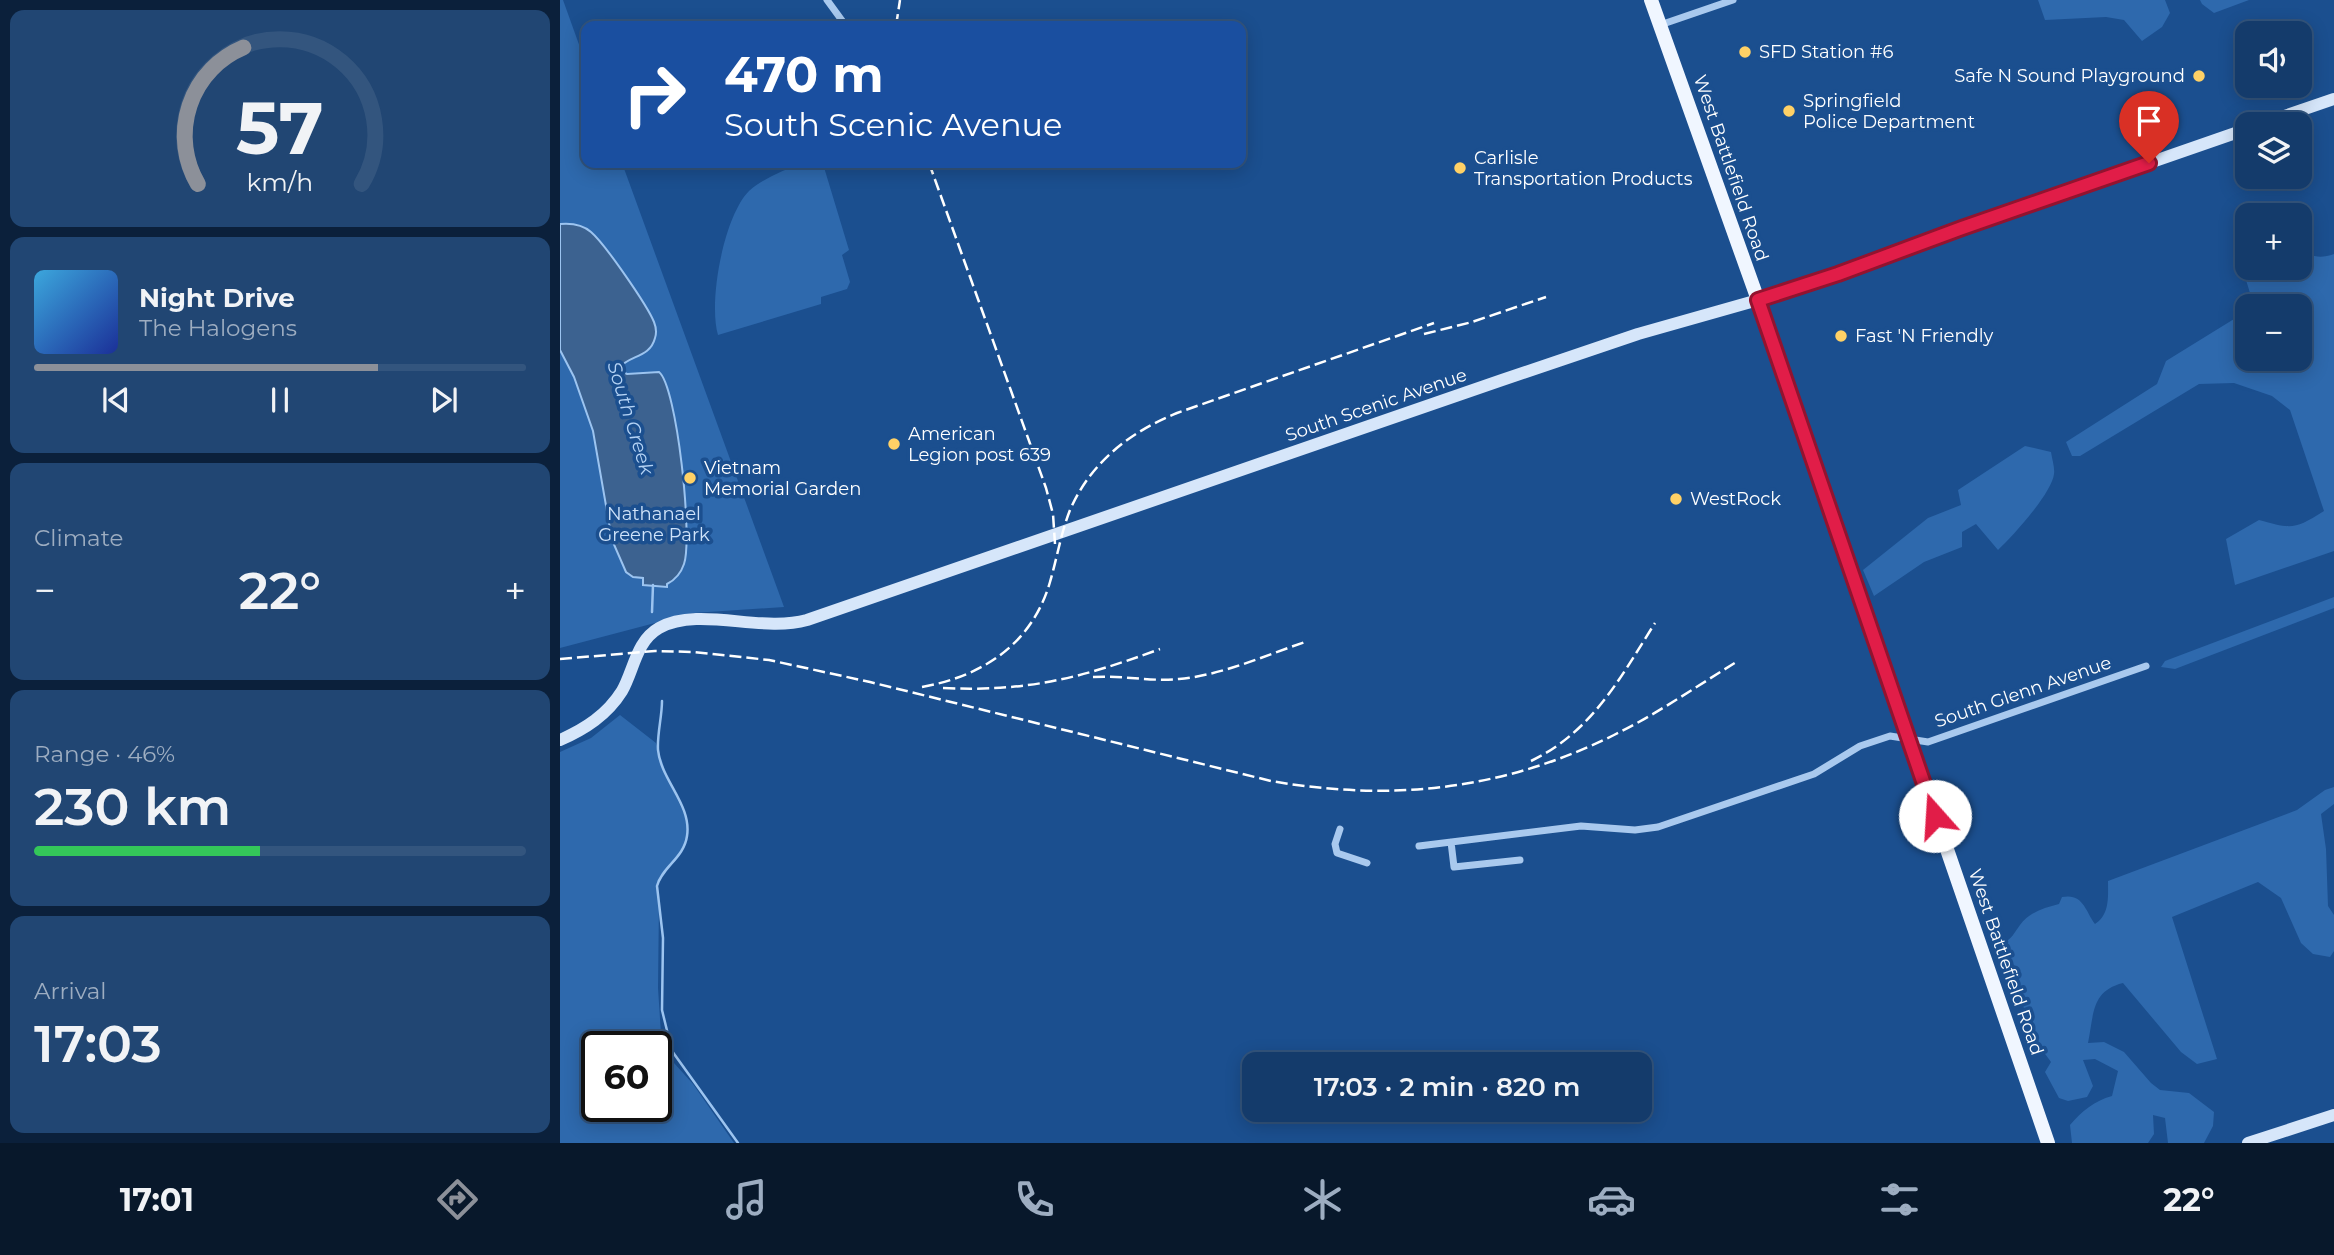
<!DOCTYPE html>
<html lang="en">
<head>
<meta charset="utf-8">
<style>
	:root { --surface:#143b6b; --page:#214673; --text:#f1f3f6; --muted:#9dadc1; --line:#33557e; --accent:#8c9099 }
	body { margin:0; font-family:Montserrat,sans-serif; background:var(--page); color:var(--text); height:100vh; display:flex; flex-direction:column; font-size:26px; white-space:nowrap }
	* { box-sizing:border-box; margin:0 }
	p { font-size:23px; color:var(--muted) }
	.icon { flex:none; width:38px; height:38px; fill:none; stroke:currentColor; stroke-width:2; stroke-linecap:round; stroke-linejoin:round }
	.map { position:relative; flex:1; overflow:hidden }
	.side { display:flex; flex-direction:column; gap:10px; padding:10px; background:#0b203b; width:560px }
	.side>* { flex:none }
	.top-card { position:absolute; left:21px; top:21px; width:665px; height:147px; border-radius:14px; box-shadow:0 4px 18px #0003,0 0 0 2px var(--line); background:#1a4fa0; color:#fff; overflow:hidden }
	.buttons { position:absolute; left:1675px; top:21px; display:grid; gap:14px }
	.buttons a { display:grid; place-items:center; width:77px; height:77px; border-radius:14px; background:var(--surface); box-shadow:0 4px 18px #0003,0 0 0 2px var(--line); font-size:35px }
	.speed { position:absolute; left:21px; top:1031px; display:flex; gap:14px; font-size:35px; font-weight:700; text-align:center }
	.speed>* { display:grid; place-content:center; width:91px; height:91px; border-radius:50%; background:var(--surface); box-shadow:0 4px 18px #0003,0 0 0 2px var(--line); line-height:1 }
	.speed .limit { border:4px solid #111; border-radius:10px; background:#fff; color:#111 }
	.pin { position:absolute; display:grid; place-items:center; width:60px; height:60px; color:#fff; margin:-72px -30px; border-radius:50% 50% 50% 0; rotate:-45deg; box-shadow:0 0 7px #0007 }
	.pin .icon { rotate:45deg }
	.me { position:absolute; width:77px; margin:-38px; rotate:341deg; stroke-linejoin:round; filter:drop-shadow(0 0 5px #0008) }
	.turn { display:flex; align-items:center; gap:24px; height:147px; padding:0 28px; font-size:32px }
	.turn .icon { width:91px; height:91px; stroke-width:2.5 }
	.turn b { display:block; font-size:49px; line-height:60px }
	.big { font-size:52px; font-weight:600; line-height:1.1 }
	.side .tile { flex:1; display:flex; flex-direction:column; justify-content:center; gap:10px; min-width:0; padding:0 24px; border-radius:14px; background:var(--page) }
	.side .dial { align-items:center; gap:0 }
	.dial svg { height:182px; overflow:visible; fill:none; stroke:var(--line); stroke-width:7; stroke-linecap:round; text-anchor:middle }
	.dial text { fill:var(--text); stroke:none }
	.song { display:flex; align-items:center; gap:21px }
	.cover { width:84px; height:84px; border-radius:10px; background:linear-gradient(135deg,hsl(200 70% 55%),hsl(230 70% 35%)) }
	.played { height:7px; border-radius:4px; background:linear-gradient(90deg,var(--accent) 70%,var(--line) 70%) }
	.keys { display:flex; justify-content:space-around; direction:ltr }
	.heat { display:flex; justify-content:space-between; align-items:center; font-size:38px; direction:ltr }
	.charge { height:10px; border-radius:5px; background:linear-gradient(90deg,#34c759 46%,var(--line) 0) }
	.trip { position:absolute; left:682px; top:1052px; width:410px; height:70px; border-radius:14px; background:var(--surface); box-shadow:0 4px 18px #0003,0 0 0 2px var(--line); font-weight:600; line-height:70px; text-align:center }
	.tabs { display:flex; height:112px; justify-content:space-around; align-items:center; background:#08182b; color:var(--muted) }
	.tabs .icon { width:49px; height:49px }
	.tabs .current { color:var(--accent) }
	.tabs b { font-size:32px; color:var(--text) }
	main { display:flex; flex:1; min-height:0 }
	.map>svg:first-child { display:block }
	.green { fill:#2e69ad; fill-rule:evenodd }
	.water { fill:#3c6290; stroke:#9cc4f0; stroke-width:2 }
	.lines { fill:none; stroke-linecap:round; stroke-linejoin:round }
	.stream { stroke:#9cc4f0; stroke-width:2.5 }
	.street { stroke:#a9c9ee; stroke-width:7 }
	.secondary { stroke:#d6e6fa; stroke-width:12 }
	.primary { stroke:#f0f6ff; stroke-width:14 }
	.rail { stroke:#fff; stroke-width:2.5; stroke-dasharray:12 5; stroke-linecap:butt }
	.route-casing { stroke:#92132f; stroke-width:18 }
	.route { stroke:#e11d48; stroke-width:12 }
	.poi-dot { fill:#ffd166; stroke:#1b4f8f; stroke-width:2.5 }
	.labels { text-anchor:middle; stroke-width:7; stroke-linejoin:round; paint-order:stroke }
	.poi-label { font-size:18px; fill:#fff; stroke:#1b4f8f; text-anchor:start }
	.street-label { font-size:18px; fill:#fff; stroke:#1b4f8f }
	.park-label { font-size:18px; fill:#cfe3fa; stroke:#1b4f8f }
	.water-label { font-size:19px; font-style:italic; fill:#b5d3f5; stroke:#1b4f8f }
</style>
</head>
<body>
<main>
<section class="side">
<div class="tile dial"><svg viewBox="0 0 100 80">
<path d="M14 69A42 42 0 1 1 86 69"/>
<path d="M14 69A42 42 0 0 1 34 9" stroke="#8c9099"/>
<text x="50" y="56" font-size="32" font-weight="700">57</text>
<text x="50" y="72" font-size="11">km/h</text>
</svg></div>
<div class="tile">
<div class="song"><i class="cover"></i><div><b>Night Drive</b><p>The Halogens</p></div></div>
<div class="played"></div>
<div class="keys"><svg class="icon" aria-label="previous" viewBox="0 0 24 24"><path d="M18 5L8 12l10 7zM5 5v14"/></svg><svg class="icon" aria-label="pause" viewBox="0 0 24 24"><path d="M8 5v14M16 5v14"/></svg><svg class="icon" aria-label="next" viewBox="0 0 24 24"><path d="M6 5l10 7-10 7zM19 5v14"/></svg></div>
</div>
<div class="tile"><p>Climate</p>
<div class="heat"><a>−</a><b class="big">22°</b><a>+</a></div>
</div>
<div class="tile"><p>Range · 46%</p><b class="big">230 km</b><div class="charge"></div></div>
<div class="tile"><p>Arrival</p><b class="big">17:03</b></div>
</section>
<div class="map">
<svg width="1774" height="1143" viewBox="0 0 1774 1143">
	<rect width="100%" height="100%" fill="#1b4f8f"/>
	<!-- green -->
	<path class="green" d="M0 0H3L26 64V163H62L224 607 133 613 0 648Z
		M1478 0H1605L1610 13 1602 27 1582 41 1564 20 1546 17 1485 20Z
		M1640 0H1689L1654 13 1642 4Z
		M241 163 263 164 289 250 282 255 290 282 287 289 261 297V304L158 335C148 301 164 216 189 191 203 178 224 171 241 163Z
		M1740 249C1752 257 1760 259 1774 254V551L1675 585 1666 539 1699 520C1732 529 1734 530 1764 511L1730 410 1712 396 1674 383 1639 384 1520 456H1512L1506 442 1597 384 1606 361 1687 311V359H1740V306H1694L1678 254 1687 251V268H1740Z
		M1465 446 1491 452C1492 459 1495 468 1494 474 1492 493 1452 537 1438 550L1416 524 1402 532V547L1364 562 1314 596 1303 570 1368 518 1401 505 1398 490Z
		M1774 597V608L1615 669 1601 667 1605 661Z
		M60 715 96 743 108 779 127 820 128 834 125 845 119 856 99 878 97 886 99 902 98 988 101 1034 105 1048 114 1063 133 1084 174 1143H0V752L31 738ZM37 1046H96V1106H37Z
		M1774 787V804L1761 814 1766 849 1768 906 1774 915V951L1770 957 1753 954 1741 943 1721 898 1698 882 1612 917 1657 1059 1637 1064 1621 1052 1563 983C1531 991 1534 1014 1528 1043L1544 1042 1564 1052 1591 1083 1600 1090 1629 1093 1654 1112 1653 1126 1644 1143H1608L1605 1118 1593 1115 1594 1134 1588 1143H1512L1510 1125C1522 1111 1534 1101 1552 1096L1558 1071 1535 1059 1523 1060 1533 1086 1527 1097 1508 1101 1499 1098 1485 1072 1491 1062C1464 1028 1460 983 1440 945 1453 938 1452 936 1460 925 1469 912 1484 908 1499 904L1502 897C1523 893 1525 910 1535 924 1550 915 1548 896 1548 881L1737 810 1765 790Z"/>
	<!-- water -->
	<path class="water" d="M0 224C11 223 22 224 31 232 45 244 87 305 94 322 96 327 97 332 95 338 90 358 69 355 59 368L63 372 67 374 99 372C117 386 133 539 124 564 121 573 115 580 107 584V587L83 585V578L73 577 66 572 52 540 33 431 14 377 0 350Z"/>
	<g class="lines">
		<!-- stream -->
		<path class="stream" d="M92 612 93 585
			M102 701C102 717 97 734 98 750 101 780 132 805 127 836 124 858 102 867 97 886L103 938 102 1010 112 1051 178 1143"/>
		<!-- street -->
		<path class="street" d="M267 0 286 26
			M1100 25 1173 0
			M780 829 775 844 777 853 807 863
			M891 842 894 867 960 860
			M859 846 1021 826 1075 830 1098 827 1254 774 1300 746 1330 736 1368 742 1586 666"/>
		<!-- secondary -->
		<path class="secondary" d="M1701 124 1774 99
			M0 740C25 729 47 715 62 691 74 670 76 641 99 628 139 606 201 633 247 620L942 380 1078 334 1198 300 1278 274 1402 228 1687 129
			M1688 1143 1774 1115"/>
		<!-- primary -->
		<path class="primary" d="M1091 0 1198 300 1488 1143"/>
		<!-- rail -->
		<path class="rail" d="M336 26 340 0
			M369 163 486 488 493 514 495 544
			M864 334 912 322 986 297
			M0 659 95 651 133 652 209 660 310 682 711 781C832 802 943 790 1054 735 1097 714 1137 686 1178 661
			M533 677C562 675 590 682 619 679 663 675 706 655 748 641
			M362 687C423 676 472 644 490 582 497 558 501 533 510 510 531 462 570 432 617 413L874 323
			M383 688C468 692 521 678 600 649
			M971 761C1033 731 1060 678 1095 623"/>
	</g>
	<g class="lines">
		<defs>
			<path id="route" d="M1375 816 1198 300 1278 274 1402 228 1589 163"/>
		</defs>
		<!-- route casing -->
		<use href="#route" class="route-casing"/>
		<!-- route -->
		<use href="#route" class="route"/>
	</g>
	<!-- markers -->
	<g class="poi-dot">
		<circle cx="1185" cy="52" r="7"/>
		<circle cx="1639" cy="76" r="7"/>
		<circle cx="1229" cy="111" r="7"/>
		<circle cx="900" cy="168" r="7"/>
		<circle cx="1281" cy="336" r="7"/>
		<circle cx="334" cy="444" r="7"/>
		<circle cx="130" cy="478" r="7"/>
		<circle cx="1116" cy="499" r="7"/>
	</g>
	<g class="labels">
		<!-- poi labels -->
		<g class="poi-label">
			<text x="1199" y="58">SFD Station #6</text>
			<text x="1625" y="82" text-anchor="end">Safe N Sound Playground</text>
			<text x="1243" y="107">Springfield<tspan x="1243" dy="21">Police Department</tspan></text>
			<text x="914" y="164">Carlisle<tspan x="914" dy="21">Transportation Products</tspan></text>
			<text x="1295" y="342">Fast 'N Friendly</text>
			<text x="348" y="440">American<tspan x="348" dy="21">Legion post 639</tspan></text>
			<text x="144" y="474">Vietnam<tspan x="144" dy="21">Memorial Garden</tspan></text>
			<text x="1130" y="505">WestRock</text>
		</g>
		<!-- street labels -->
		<g class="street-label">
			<text transform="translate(1171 168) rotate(71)" y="6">West Battlefield Road</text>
			<text transform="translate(816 405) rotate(-19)" y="6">South Scenic Avenue</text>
			<text transform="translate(1463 692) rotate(-19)" y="6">South Glenn Avenue</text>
			<text transform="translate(1446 962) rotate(71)" y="6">West Battlefield Road</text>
		</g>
		<!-- park labels -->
		<g class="park-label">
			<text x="94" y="520">Nathanael<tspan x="94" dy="21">Greene Park</tspan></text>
		</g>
		<!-- water labels -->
		<g class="water-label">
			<text transform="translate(71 418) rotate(73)" y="7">South Creek</text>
		</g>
	</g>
</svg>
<div class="buttons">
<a><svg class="icon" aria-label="sound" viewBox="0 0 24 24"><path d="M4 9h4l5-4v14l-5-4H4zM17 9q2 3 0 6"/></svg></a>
<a><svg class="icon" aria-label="layers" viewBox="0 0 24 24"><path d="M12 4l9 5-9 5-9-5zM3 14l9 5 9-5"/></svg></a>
<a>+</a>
<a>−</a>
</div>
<div class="speed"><div class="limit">60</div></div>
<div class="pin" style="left:1589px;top:163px;background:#d93025"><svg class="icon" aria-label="arrive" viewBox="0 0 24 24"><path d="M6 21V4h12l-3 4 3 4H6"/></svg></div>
<svg class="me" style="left:1375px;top:816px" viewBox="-20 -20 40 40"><circle r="19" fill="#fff"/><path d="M0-13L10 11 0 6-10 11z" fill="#e11d48"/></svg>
<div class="trip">17:03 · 2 min · 820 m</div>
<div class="top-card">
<div class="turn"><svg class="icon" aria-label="right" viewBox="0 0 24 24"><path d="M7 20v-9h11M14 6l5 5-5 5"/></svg><div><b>470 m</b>South Scenic Avenue</div></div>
</div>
</div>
</main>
<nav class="tabs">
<b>17:01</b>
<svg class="icon current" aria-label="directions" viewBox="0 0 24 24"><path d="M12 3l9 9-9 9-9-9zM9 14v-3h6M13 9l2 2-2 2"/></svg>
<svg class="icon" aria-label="music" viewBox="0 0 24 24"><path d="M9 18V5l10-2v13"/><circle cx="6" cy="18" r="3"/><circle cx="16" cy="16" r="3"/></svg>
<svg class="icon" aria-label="phone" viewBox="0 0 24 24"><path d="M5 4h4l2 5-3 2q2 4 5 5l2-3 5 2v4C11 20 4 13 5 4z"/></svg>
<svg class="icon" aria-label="climate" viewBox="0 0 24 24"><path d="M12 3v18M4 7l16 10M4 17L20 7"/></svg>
<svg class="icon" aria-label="car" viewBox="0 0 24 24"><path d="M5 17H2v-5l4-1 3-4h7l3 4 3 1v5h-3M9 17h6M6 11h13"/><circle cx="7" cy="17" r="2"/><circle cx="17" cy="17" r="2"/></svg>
<svg class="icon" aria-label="filters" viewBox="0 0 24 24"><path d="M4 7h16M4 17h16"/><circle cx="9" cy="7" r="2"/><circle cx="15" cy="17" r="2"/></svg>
<b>22°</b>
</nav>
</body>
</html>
